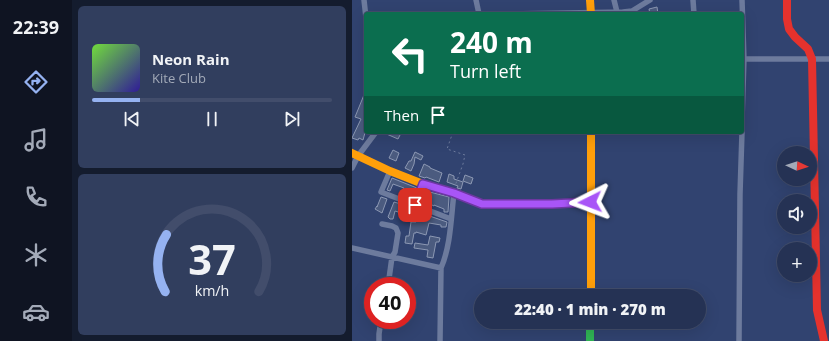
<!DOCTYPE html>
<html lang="en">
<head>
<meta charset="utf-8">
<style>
	:root { --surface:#253254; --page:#313e5e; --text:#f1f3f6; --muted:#a3aab8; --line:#424d6b; --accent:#95b2f1 }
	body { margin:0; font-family:"Open Sans",sans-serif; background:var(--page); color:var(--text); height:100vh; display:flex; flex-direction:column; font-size:15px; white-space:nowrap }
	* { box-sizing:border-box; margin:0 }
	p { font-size:13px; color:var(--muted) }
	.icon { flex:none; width:22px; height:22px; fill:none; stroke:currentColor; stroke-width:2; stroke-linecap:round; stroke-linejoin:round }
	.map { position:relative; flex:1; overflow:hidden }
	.details { display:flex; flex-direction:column; gap:6px; padding:6px; background:#141c2e; width:280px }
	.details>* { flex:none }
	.top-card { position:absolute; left:12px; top:12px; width:380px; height:122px; border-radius:4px; box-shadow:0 4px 16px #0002,0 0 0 1px var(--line); background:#0b6e4f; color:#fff; overflow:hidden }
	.needle { width:26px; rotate:94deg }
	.controls { position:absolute; left:425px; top:146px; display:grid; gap:8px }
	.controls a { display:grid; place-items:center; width:40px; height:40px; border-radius:50%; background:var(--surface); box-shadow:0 4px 16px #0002,0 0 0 1px var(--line); font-size:20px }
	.speed { position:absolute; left:12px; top:277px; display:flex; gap:8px; font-size:20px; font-weight:700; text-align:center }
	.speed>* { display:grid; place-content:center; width:52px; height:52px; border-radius:50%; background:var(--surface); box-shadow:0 4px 16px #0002,0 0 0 1px var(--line); line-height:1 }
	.speed .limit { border:6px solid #d22; background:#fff; color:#111 }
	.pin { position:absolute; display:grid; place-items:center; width:34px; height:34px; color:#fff; margin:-17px; border-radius:8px; box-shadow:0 2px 6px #0006 }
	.me { position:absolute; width:44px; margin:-22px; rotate:267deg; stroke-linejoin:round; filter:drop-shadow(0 0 3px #0008) }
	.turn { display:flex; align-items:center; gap:14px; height:84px; padding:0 20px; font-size:18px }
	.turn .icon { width:52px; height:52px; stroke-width:2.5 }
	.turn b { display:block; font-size:28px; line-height:34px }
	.then { display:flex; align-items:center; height:38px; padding:0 20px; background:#0003; gap:8px; font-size:15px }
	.details .card { flex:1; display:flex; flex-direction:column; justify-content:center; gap:6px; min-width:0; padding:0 14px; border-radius:6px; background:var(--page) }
	.details .dial { align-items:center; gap:0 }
	.dial svg { height:104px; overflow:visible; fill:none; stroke:var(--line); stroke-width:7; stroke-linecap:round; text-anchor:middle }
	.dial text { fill:var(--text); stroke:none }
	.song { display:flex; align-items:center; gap:12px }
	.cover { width:48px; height:48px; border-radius:6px; background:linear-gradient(135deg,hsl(100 70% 55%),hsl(250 70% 35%)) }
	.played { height:4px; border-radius:2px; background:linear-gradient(90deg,var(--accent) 20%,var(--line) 20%) }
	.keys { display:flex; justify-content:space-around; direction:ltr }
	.trip { position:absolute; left:122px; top:289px; width:232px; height:40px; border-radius:20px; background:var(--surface); box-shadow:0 4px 16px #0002,0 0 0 1px var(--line); font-weight:800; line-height:40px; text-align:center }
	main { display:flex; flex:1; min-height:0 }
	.menu { display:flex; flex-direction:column; width:72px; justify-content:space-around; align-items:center; background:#0f1422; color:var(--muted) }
	.menu .icon { width:28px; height:28px }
	.menu .selected { color:var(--accent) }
	.menu b { font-size:18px; color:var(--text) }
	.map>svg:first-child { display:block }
	.building { fill:#4b5b7f; stroke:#8c98b3 }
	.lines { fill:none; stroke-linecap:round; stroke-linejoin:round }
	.path { stroke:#6d7b9d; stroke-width:1; stroke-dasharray:2 3; stroke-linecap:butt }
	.street { stroke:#6d7b9d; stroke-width:5.5 }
	.fast { stroke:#30b455; stroke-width:8 }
	.slow { stroke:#ff9f0a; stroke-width:8 }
	.jam { stroke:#e5322d; stroke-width:8 }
	.route-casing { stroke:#6d37a1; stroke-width:10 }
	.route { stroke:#a855f7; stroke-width:7 }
</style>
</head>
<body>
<main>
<nav class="menu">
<b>22:39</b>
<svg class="icon selected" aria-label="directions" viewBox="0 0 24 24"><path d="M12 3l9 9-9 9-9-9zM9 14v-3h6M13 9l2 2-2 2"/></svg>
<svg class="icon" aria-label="music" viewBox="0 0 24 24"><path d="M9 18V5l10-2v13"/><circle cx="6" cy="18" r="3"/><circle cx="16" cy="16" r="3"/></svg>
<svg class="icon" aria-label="phone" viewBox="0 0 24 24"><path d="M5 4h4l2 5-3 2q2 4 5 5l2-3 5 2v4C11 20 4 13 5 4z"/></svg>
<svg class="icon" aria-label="climate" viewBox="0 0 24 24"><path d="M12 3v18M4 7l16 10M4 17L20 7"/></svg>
<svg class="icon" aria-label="car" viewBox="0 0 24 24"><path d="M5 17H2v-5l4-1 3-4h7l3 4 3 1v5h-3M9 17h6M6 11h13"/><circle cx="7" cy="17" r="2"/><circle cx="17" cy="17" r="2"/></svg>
</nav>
<section class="details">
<div class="card">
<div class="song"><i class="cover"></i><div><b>Neon Rain</b><p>Kite Club</p></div></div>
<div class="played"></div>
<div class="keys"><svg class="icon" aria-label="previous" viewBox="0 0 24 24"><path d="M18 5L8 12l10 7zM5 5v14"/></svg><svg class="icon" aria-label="pause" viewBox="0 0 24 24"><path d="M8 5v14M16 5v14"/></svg><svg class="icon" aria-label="next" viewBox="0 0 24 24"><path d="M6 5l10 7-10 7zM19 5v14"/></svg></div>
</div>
<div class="card dial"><svg viewBox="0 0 100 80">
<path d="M14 69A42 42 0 1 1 86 69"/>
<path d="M14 69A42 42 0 0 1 15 25" stroke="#95b2f1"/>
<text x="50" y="56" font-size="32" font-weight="700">37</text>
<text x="50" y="72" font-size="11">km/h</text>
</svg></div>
</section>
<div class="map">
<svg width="477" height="341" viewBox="0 0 477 341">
	<rect width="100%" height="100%" fill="#314370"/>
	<!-- building -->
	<path class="building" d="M305 7 306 14H298L297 9Z
		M14 90V129L11 140 7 138 6 140 0 138 9 119 3 117Z
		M30 132H46L49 133 46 139Z
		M41 150 47 153 44 161 37 158Z
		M63 152 71 156 69 160 63 157 62 164 59 171 53 168 57 161H59Z
		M72 164 78 167V168L90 173 87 182 74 177 73 178 67 176Z
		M97 174 102 176V179L111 182 109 189 105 188 106 186 95 182Z
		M113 175 121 178 119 184 111 181Z
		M40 178 65 188 63 192 57 190 54 197 49 195 52 188 41 184 38 191 35 190Z
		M74 191 97 197 96 212H92V209L82 205V206L78 204 69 200 72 194 73 195Z
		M29 197 35 199 30 213 23 209 25 206V207Z
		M42 202 49 204 46 212 43 211 41 219H38L36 217Z
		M66 212 95 222 94 227H89V225L77 223 74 235 64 232V233H62L60 244 53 243 54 236H57L59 222H64Z
		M78 236 88 238 87 242H84L81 258 75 257 76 250 62 248 63 243 76 245Z"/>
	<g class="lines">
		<!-- path -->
		<path class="path" d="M101 132 95 149 113 155 111 164 103 186"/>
		<!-- street -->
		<path class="street" d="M12 0 14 18
			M124 0 127 14
			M262 0 265 12
			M341 0 342 14
			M271 12 280 11 298 0
			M155 14 271 12 272 14
			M390 59H477
			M390 120 392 59 390 0
			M0 168 6 156 24 132
			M38 171 29 192 99 219
			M63 205 71 184
			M30 224 40 226 44 228 46 233 43 252 40 257 36 286
			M0 248 89 268
			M27 341V334L29 320
			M88 341 89 268C99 245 99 217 102 193
			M387 341 388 194 390 132"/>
		<!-- fast -->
		<path class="fast" d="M238 322V341"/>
		<!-- slow -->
		<path class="slow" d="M238 0 239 14
			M239 132V296
			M0 153 38 171 71 184 102 193 130 204H200L238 202"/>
		<!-- jam -->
		<path class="jam" d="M435 0V19L437 29 443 37 456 49 460 59 465 310 472 341"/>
	</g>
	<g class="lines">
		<defs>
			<path id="route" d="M63 205 71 184 102 193 130 204H200L238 202"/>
		</defs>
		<!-- route casing -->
		<use href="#route" class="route-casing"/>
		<!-- route -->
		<use href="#route" class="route"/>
	</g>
</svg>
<div class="controls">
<a><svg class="needle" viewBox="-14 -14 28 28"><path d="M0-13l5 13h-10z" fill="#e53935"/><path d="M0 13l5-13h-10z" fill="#a3aab8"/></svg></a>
<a><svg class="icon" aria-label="sound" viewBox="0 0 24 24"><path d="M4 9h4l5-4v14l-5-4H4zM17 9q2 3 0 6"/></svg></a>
<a>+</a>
</div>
<div class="speed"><div class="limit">40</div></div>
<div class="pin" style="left:63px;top:205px;background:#d93025"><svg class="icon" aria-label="arrive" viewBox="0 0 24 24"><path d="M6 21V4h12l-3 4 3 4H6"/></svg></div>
<svg class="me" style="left:238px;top:202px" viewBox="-20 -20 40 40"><path d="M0-17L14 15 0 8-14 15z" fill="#a855f7" stroke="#fff" stroke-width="4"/></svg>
<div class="trip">22:40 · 1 min · 270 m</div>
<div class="top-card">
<div class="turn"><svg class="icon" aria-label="left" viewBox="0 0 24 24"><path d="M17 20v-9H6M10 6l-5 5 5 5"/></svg><div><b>240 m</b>Turn left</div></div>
<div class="then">Then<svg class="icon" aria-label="arrive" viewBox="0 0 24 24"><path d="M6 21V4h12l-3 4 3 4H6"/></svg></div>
</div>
</div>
</main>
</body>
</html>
